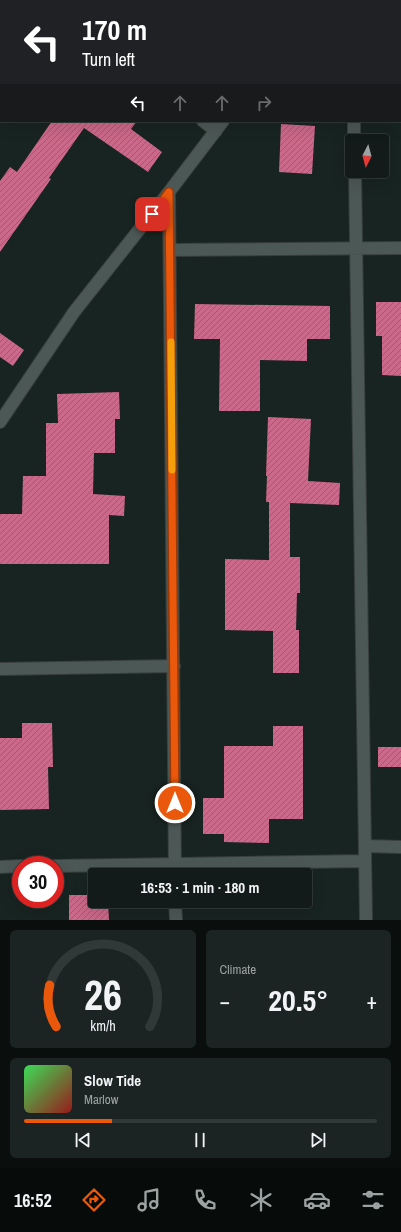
<!DOCTYPE html>
<html lang="en">
<head>
<meta charset="utf-8">
<style>
	:root { --surface:#121b19; --page:#1b2422; --text:#f1f3f6; --muted:#9ca1a2; --line:#313938; --accent:#ea580c }
	body { margin:0; font-family:"Archivo Narrow",sans-serif; background:var(--page); color:var(--text); height:100vh; display:flex; flex-direction:column; font-size:15px; white-space:nowrap }
	* { box-sizing:border-box; margin:0 }
	p { font-size:13px; color:var(--muted) }
	.icon { flex:none; width:22px; height:22px; fill:none; stroke:currentColor; stroke-width:2; stroke-linecap:round; stroke-linejoin:round }
	.map { position:relative; height:920px; overflow:hidden }
	.panel { display:flex; flex-direction:column; gap:10px; padding:10px; background:#0a0f0e; flex:1 }
	.panel>* { flex:none }
	.top-card { position:absolute; left:0px; top:0px; width:401px; height:122px; box-shadow:0 4px 16px #0002,0 0 0 1px var(--line); background:#202124; color:#fff; overflow:hidden }
	.needle { width:26px; rotate:186deg }
	.fabs { position:absolute; left:345px; top:134px; display:grid; gap:8px }
	.fabs a { display:grid; place-items:center; width:44px; height:44px; border-radius:4px; background:var(--surface); box-shadow:0 4px 16px #0002,0 0 0 1px var(--line); font-size:20px }
	.speed { position:absolute; left:12px; top:856px; display:flex; gap:8px; font-size:20px; font-weight:700; text-align:center }
	.speed>* { display:grid; place-content:center; width:52px; height:52px; border-radius:50%; background:var(--surface); box-shadow:0 4px 16px #0002,0 0 0 1px var(--line); line-height:1 }
	.speed .limit { border:6px solid #d22; background:#fff; color:#111 }
	.pin { position:absolute; display:grid; place-items:center; width:34px; height:34px; color:#fff; margin:-17px; border-radius:8px; box-shadow:0 2px 6px #0006 }
	.me { position:absolute; width:44px; margin:-22px; rotate:0deg; stroke-linejoin:round; filter:drop-shadow(0 0 3px #0008) }
	.turn { display:flex; align-items:center; gap:14px; height:84px; padding:0 16px; font-size:18px }
	.turn .icon { width:52px; height:52px; stroke-width:2.5 }
	.turn b { display:block; font-size:28px; line-height:34px }
	.lanes { display:flex; align-items:center; height:38px; padding:0 16px; background:#0003; justify-content:center; gap:20px; direction:ltr }
	.lanes .off { opacity:.35 }
	.big { font-size:30px; font-weight:800; line-height:1.1 }
	.panel .tile { flex:1; display:flex; flex-direction:column; justify-content:center; gap:6px; min-width:0; padding:0 14px; border-radius:6px; background:var(--page) }
	.panel .dial { align-items:center; gap:0 }
	.dial svg { height:104px; overflow:visible; fill:none; stroke:var(--line); stroke-width:7; stroke-linecap:round; text-anchor:middle }
	.dial text { fill:var(--text); stroke:none }
	.song { display:flex; align-items:center; gap:12px }
	.cover { width:48px; height:48px; border-radius:6px; background:linear-gradient(135deg,hsl(130 70% 55%),hsl(0 70% 35%)) }
	.played { height:4px; border-radius:2px; background:linear-gradient(90deg,var(--accent) 25%,var(--line) 25%) }
	.keys { display:flex; justify-content:space-around; direction:ltr }
	.heat { display:flex; justify-content:space-between; align-items:center; font-size:22px; direction:ltr }
	.panel .tiles { flex:1; display:grid; gap:10px; grid-template-columns:1fr 1fr }
	.tile:last-child { grid-column:span 2 }
	.trip { position:absolute; left:88px; top:868px; width:224px; height:40px; border-radius:4px; background:var(--surface); box-shadow:0 4px 16px #0002,0 0 0 1px var(--line); font-weight:800; line-height:40px; text-align:center }
	.tab-bar { display:flex; height:64px; justify-content:space-around; align-items:center; background:#070b0a; color:var(--muted) }
	.tab-bar .icon { width:28px; height:28px }
	.tab-bar .selected { color:var(--accent) }
	.tab-bar b { font-size:18px; color:var(--text) }
	.map>svg:first-child { display:block }
	.building { fill:url(#building-hatch) }
	.lines { fill:none; stroke-linecap:round; stroke-linejoin:round }
	.minor-casing { stroke:#373f3d; stroke-width:14 }
	.minor { stroke:#4c5855; stroke-width:12 }
	.route-casing { stroke:#983908; stroke-width:10 }
	.route { stroke:#ea580c; stroke-width:7 }
	.slow { stroke:#f59e0b; stroke-width:7 }
</style>
</head>
<body>
<div class="map">
<svg width="401" height="920" viewBox="0 0 401 920">
	<defs>
		<pattern id="building-hatch" width="6" height="6" patternUnits="userSpaceOnUse"><rect width="6" height="6" fill="#ca6989"/><path d="M-1 1l2-2M0 6l6-6M5 7l2-2" fill="none" stroke="#9a5c70"/></pattern>
	</defs>
	<rect width="100%" height="100%" fill="#182421"/>
	<!-- building -->
	<path class="building" d="M52 121H137L131 129 162 152 148 172 84 128 49 178 51 179 0 252V181L10 167 17 172Z
		M281 124 315 126 312 174 279 172Z
		M376 302H401V376L382 375V336H376Z
		M195 304 330 306V339H307V361L260 360V411H219L220 339H194Z
		M0 333 24 350 13 366 0 357Z
		M119 392 120 419H115V453H94L93 494 125 496 124 516 109 515V564H0V514H22L23 476H46V423H58L57 394Z
		M268 417 311 419 308 481 340 483 339 505 290 503V557H300V593H297L296 630H299V673H273V631L225 630V559L269 560V502H266L267 476H266Z
		M22 723H52L53 767H48L49 809 0 810V738H22Z
		M273 726H303V819H269V843L224 842V834H203V798H224V746H273Z
		M378 747H401V767H378Z
		M69 895H95V901H108L109 920H69Z"/>
	<g class="lines">
		<defs>
			<path id="minor" d="M37 0 38 1
				M352 0V1
				M309 1V0
				M0 104 1 102
				M203 121 216 131
				M354 121V141
				M355 171 366 920
				M169 192 175 875
				M170 250 401 248
				M0 422 74 312 169 192 223 121
				M0 669 174 666
				M365 846 401 847
				M55 866 365 861
				M0 867 21 866
				M175 901 176 920"/>
		</defs>
		<!-- minor casing -->
		<use href="#minor" class="minor-casing"/>
		<!-- minor -->
		<use href="#minor" class="minor"/>
	</g>
	<g class="lines">
		<defs>
			<path id="route" d="M152 214 169 192 175 803"/>
		</defs>
		<!-- route casing -->
		<use href="#route" class="route-casing"/>
		<!-- route -->
		<use href="#route" class="route"/>
		<!-- slow -->
		<path class="slow" d="M171 342 172 470"/>
	</g>
</svg>
<div class="fabs">
<a><svg class="needle" viewBox="-14 -14 28 28"><path d="M0-13l5 13h-10z" fill="#e53935"/><path d="M0 13l5-13h-10z" fill="#9ca1a2"/></svg></a>
</div>
<div class="speed"><div class="limit">30</div></div>
<div class="pin" style="left:152px;top:214px;background:#d93025"><svg class="icon" aria-label="arrive" viewBox="0 0 24 24"><path d="M6 21V4h12l-3 4 3 4H6"/></svg></div>
<svg class="me" style="left:175px;top:803px" viewBox="-20 -20 40 40"><circle r="17" fill="#ea580c" stroke="#fff" stroke-width="3"/><path d="M0-11L8 9 0 5-8 9z" fill="#fff"/></svg>
<div class="trip">16:53 · 1 min · 180 m</div>
<div class="top-card">
<div class="turn"><svg class="icon" aria-label="left" viewBox="0 0 24 24"><path d="M17 20v-9H6M10 6l-5 5 5 5"/></svg><div><b>170 m</b>Turn left</div></div>
<div class="lanes"><svg class="icon" aria-label="left" viewBox="0 0 24 24"><path d="M17 20v-9H6M10 6l-5 5 5 5"/></svg><svg class="icon off" aria-label="ahead" viewBox="0 0 24 24"><path d="M12 20V5M6 11l6-6 6 6"/></svg><svg class="icon off" aria-label="ahead" viewBox="0 0 24 24"><path d="M12 20V5M6 11l6-6 6 6"/></svg><svg class="icon off" aria-label="right" viewBox="0 0 24 24"><path d="M7 20v-9h11M14 6l5 5-5 5"/></svg></div>
</div>
</div>
<section class="panel">
<div class="tiles">
<div class="tile dial"><svg viewBox="0 0 100 80">
<path d="M14 69A42 42 0 1 1 86 69"/>
<path d="M14 69A42 42 0 0 1 9 37" stroke="#ea580c"/>
<text x="50" y="56" font-size="32" font-weight="700">26</text>
<text x="50" y="72" font-size="11">km/h</text>
</svg></div>
<div class="tile"><p>Climate</p>
<div class="heat"><a>−</a><b class="big">20.5°</b><a>+</a></div>
</div>
<div class="tile">
<div class="song"><i class="cover"></i><div><b>Slow Tide</b><p>Marlow</p></div></div>
<div class="played"></div>
<div class="keys"><svg class="icon" aria-label="previous" viewBox="0 0 24 24"><path d="M18 5L8 12l10 7zM5 5v14"/></svg><svg class="icon" aria-label="pause" viewBox="0 0 24 24"><path d="M8 5v14M16 5v14"/></svg><svg class="icon" aria-label="next" viewBox="0 0 24 24"><path d="M6 5l10 7-10 7zM19 5v14"/></svg></div>
</div>
</div>
</section>
<nav class="tab-bar">
<b>16:52</b>
<svg class="icon selected" aria-label="directions" viewBox="0 0 24 24"><path d="M12 3l9 9-9 9-9-9zM9 14v-3h6M13 9l2 2-2 2"/></svg>
<svg class="icon" aria-label="music" viewBox="0 0 24 24"><path d="M9 18V5l10-2v13"/><circle cx="6" cy="18" r="3"/><circle cx="16" cy="16" r="3"/></svg>
<svg class="icon" aria-label="phone" viewBox="0 0 24 24"><path d="M5 4h4l2 5-3 2q2 4 5 5l2-3 5 2v4C11 20 4 13 5 4z"/></svg>
<svg class="icon" aria-label="climate" viewBox="0 0 24 24"><path d="M12 3v18M4 7l16 10M4 17L20 7"/></svg>
<svg class="icon" aria-label="car" viewBox="0 0 24 24"><path d="M5 17H2v-5l4-1 3-4h7l3 4 3 1v5h-3M9 17h6M6 11h13"/><circle cx="7" cy="17" r="2"/><circle cx="17" cy="17" r="2"/></svg>
<svg class="icon" aria-label="filters" viewBox="0 0 24 24"><path d="M4 7h16M4 17h16"/><circle cx="9" cy="7" r="2"/><circle cx="15" cy="17" r="2"/></svg>
</nav>
</body>
</html>
